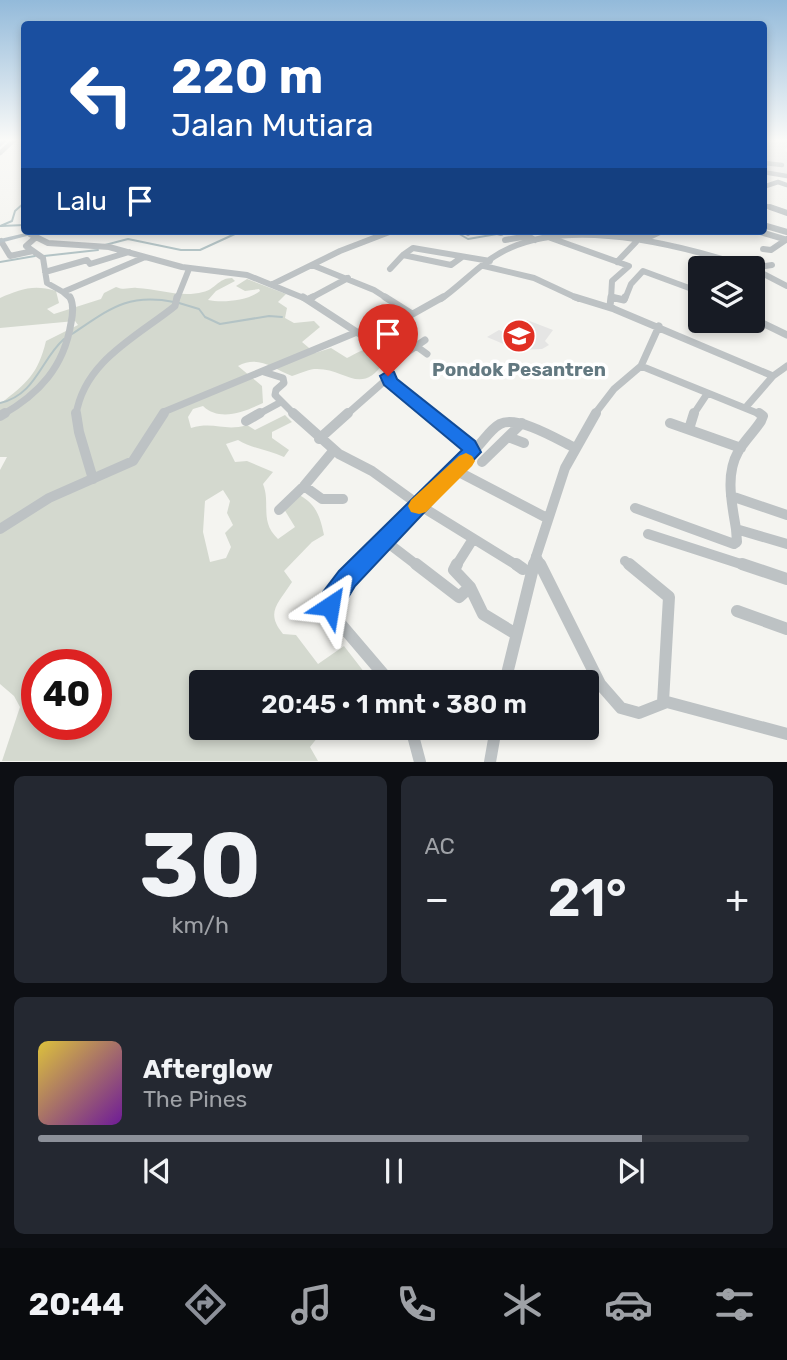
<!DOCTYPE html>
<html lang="id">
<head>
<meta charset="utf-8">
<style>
	:root { --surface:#171b24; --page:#242831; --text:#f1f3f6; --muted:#9ea1a6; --line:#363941; --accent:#8c9099 }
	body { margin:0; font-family:Rubik,sans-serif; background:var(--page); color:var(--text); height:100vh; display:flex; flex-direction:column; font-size:26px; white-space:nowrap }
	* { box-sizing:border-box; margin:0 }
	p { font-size:23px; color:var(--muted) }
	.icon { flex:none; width:38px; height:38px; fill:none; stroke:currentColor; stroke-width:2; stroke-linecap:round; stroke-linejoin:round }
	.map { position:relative; height:762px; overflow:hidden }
	.sheet { display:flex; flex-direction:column; gap:14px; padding:14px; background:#0d0f14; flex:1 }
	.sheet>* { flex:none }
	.hud { position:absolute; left:21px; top:21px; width:746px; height:214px; border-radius:7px; box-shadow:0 4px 10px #0003; background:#1a4fa0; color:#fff; overflow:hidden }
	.buttons { position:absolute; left:688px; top:256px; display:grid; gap:14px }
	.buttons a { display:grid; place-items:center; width:77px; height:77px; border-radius:7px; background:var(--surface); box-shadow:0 4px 10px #0003; font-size:35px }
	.speed { position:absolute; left:21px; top:649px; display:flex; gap:14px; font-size:35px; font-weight:700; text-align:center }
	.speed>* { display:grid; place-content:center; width:91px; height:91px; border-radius:50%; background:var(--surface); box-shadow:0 4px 10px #0003; line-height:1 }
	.speed .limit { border:10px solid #d22; background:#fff; color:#111 }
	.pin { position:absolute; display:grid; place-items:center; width:60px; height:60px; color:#fff; margin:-72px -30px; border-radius:50% 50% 50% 0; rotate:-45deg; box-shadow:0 0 7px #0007 }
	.pin .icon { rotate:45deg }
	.me { position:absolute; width:77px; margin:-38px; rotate:33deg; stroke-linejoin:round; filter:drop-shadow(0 0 5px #0008) }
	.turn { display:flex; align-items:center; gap:24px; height:147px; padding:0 35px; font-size:32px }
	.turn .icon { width:91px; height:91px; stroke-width:2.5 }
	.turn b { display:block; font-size:49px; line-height:60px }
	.then { display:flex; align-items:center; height:66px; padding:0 35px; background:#0003; gap:14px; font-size:26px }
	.big { font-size:52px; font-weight:600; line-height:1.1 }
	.sheet .tile { flex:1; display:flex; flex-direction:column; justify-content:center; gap:10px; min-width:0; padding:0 24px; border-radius:10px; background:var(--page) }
	.sheet .dial { align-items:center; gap:0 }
	.dial b { font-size:91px; line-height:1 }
	.song { display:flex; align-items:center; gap:21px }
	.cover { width:84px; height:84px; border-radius:10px; background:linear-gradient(135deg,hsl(50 70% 55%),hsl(280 70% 35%)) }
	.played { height:7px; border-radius:4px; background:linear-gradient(90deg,var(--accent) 85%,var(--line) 85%) }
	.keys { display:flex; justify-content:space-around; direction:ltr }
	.heat { display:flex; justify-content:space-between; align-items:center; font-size:38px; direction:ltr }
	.sheet .tiles { flex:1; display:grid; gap:14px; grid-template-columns:1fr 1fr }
	.tile:last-child { grid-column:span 2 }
	.trip { position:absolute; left:189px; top:670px; width:410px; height:70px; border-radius:7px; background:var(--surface); box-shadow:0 4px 10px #0003; font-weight:600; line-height:70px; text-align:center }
	.menu { display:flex; height:112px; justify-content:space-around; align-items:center; background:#090b0e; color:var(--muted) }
	.menu .icon { width:49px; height:49px }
	.menu .active { color:var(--accent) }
	.menu b { font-size:32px; color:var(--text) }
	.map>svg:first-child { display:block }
	.built { fill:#e5e5e4 }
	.green { fill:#d4d9cf; fill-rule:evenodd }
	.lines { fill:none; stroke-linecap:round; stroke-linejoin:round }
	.stream { stroke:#b3c3c5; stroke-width:2 }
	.minor-far4 { stroke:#bdc2c4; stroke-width:4.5 }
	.minor-far3 { stroke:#bdc2c4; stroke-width:6 }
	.minor-far2 { stroke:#bdc2c4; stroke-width:7 }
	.minor-far1 { stroke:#bdc2c4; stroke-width:10 }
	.minor { stroke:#bdc2c4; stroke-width:12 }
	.major { fill:#bac4c8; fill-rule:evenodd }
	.highway { fill:#bac4c8; fill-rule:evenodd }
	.route { fill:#1a73e8; stroke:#114b97; stroke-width:2 }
	.slow { fill:#f59e0b }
	.labels { text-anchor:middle; stroke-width:7; stroke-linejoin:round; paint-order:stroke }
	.poi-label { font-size:19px; font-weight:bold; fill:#637981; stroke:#fff }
</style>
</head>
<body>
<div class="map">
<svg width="787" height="762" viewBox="0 0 787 762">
	<rect width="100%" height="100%" fill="#f4f4f0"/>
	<!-- built -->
	<path class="built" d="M763 139 787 142V148L784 149 787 152V175L763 171Z
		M527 320 553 330 545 341 549 345 542 349 518 350 487 337 499 330 508 334Z"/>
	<!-- green -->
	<path class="green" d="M232 278 235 281 216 291 208 300C222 303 248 301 260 291L259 289 245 291 236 286 247 279 286 294 278 302 287 308 285 318 294 323 314 321 320 327 302 342 315 353 331 348 347 358C366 349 369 343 385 361 360 398 346 367 314 369 307 370 298 374 292 376 272 368 258 355 238 366L262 386 263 403C244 412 220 422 203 406L193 409 188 417 191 428C215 421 224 432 247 425L255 430 285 415 292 422 272 432V438L289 450 284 457C269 450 253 449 238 440L226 444 235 462 247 461 273 472 263 484C271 504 259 521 278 539L295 527 284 509 299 495C316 504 320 516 324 535L312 542 284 571 292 582C278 604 265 612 283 634L296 635 318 664 344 646 368 677 363 682H201V728H325L310 747 318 761H2L20 707 14 696 0 684V470L7 457H0V404C27 383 38 374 46 341L78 325 75 321 0 328V298C20 289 34 284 56 291L59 303 47 309 54 314 101 299 104 293 116 287C125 291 129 287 137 288 159 289 181 298 203 292 215 290 218 278 232 278ZM223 490 230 501 227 513 233 525 225 533 231 547 226 558 210 562 203 532 205 501ZM37 665H96V724H37Z"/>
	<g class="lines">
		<!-- stream -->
		<path class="stream" d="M0 226 12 221 15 211 24 203
			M1 226 24 225
			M454 231 468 239 497 234
			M502 233 512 231
			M105 245 128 239 181 250H200L237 233 265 231
			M44 256 98 250
			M0 262 35 256
			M179 303 199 309 205 317 220 324 269 316 282 317
			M72 334C110 309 127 293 174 302
			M0 403C36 395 41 359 64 339"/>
		<!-- minor-far4 -->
		<path class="minor-far4" d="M0 153 15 139
			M764 163 782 165
			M763 172 787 176
			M763 187 778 182 787 185
			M763 205 776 209"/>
		<!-- minor-far3 -->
		<path class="minor-far3" d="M770 207 787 213
			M763 225 787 232
			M494 231 501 233
			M619 231 648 237
			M757 231 787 240
			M468 233 470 231
			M30 234 48 243 109 247 182 267 247 275 306 299
			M548 237 629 266 612 281 611 299
			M35 238 26 246 43 258 47 283 63 292 145 257
			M647 238 662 231
			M505 240 528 236 535 240
			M1 241 10 256 33 251
			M763 249 771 250 787 239
			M462 257 451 265 403 255 413 248 490 261
			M617 262 636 242
			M312 265 374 290 388 299
			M484 266 534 278 579 299
			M714 268 734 263
			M752 268 787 286
			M752 268 772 265
			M390 269 403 255
			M45 272 87 260 90 264 129 252
			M273 284 340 251 392 231
			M63 292 71 299
			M611 297 619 299
			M177 299 189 269
			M309 299 348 278
			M441 299C464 283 484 259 510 248 577 218 684 246 751 268
			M625 299 631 284 643 271 700 292"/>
		<!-- minor-far2 -->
		<path class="minor-far2" d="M303 297 395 357 388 379 432 415
			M385 297 412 314
			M575 297 614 309
			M611 297 610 306 614 309 773 376
			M611 297 624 300 625 297
			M309 299 313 297
			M752 318 787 335
			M368 339 443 297
			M416 346 427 354
			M396 360 425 340
			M641 366 659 326
			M264 372 283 378 284 383 276 390 275 395 295 415
			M746 407 773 376 787 366
			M2 415C39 394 64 367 71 323 73 314 74 305 70 297
			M76 415C84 361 138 336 175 306L177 297
			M162 415 166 411 357 332
			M257 415 281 402
			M346 415 388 378
			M594 415 614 389 641 366 762 415
			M693 415 707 394"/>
		<!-- minor-far1 -->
		<path class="minor-far1" d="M76 413 79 432 93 479
			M293 413 339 454 372 471 419 505 518 566
			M0 416 5 413
			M246 421 260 413
			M670 423 741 448
			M689 429 694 413
			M508 437 524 443
			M319 439 348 413
			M472 452C482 444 489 430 500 424 517 415 557 439 573 447
			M482 462 522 423
			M455 470 545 517
			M304 486 334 450
			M731 496 787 515
			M635 508 734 544 737 542 736 529 787 544
			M279 510 304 486 322 499H343
			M0 529 49 498 133 461 164 413
			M736 529C732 504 725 475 738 452 744 441 754 432 761 421L763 416 759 413
			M648 534 747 566
			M384 540 418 566
			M536 556 541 566
			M625 561 631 566
			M361 566 472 452 469 446 429 413
			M456 566 473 539
			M533 566 565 468 596 413"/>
		<!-- minor -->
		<path class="minor" d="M362 564 331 600 332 614 390 682
			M416 564 459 597 470 587
			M457 564 454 570 470 587 483 614 516 634
			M516 564 523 569
			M540 564 600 684 621 708 639 713 667 702 787 734
			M629 564 669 597 663 702
			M742 564 787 579
			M737 611 787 629
			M505 682 534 564
			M411 728 420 762
			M490 762 496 728"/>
		<!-- major -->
		<path class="major" d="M34 231H46L0 243V239Z"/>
		<!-- highway -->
		<path class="highway" d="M2 139H9L0 147V142Z"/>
	</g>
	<!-- sky -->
	<linearGradient id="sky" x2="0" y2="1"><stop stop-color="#93bada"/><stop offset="0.57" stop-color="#fafaf8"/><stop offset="1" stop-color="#fafaf8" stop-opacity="0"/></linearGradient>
	<rect width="787" height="246" fill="url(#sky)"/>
	<!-- route -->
	<path class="route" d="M388 371 394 372 397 379 475 441 481 452 355 586 338 614 330 617 321 614 318 606 323 592 339 571 462 450 384 385 380 376Z"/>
	<!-- slow -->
	<path class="slow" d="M466 453 472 456 475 461 472 466 426 512 419 514 411 512 408 506 411 500 459 456Z"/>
	<!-- icons -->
	<defs>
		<symbol id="school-disc" viewBox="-11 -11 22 22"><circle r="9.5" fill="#e12f23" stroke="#fff"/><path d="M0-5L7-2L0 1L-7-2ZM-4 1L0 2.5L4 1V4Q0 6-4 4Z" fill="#fff"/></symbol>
	</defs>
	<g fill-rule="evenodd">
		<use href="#school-disc" x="500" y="317" width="38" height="38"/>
	</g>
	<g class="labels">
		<!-- poi labels -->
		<g class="poi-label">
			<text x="519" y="376">Pondok Pesantren</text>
		</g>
	</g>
</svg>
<div class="buttons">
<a><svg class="icon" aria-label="layers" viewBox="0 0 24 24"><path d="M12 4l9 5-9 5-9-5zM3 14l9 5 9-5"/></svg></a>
</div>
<div class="speed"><div class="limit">40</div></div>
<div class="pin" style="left:388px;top:376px;background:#d93025"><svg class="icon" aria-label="arrive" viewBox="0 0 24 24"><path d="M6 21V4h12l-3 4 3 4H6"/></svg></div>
<svg class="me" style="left:330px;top:606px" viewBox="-20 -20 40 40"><path d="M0-17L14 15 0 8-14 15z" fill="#1a73e8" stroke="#fff" stroke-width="4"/></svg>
<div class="trip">20:45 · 1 mnt · 380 m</div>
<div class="hud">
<div class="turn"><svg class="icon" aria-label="left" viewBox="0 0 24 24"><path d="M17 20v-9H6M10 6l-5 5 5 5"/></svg><div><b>220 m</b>Jalan Mutiara</div></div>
<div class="then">Lalu<svg class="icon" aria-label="arrive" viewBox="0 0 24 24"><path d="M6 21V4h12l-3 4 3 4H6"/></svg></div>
</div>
</div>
<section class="sheet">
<div class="tiles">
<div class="tile dial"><b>30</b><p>km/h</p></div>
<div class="tile"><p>AC</p>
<div class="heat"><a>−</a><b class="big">21°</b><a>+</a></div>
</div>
<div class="tile">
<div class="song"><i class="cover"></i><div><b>Afterglow</b><p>The Pines</p></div></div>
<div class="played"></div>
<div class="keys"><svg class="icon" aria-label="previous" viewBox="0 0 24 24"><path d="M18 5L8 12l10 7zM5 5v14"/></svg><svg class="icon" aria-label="pause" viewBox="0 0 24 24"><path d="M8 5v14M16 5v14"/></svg><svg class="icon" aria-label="next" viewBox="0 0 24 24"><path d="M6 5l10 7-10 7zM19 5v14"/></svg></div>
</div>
</div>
</section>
<nav class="menu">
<b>20:44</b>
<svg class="icon active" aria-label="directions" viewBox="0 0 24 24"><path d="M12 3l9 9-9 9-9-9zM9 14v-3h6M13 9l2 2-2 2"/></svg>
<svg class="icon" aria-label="music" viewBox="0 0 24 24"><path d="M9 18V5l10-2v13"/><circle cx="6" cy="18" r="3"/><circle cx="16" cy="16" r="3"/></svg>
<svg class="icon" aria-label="phone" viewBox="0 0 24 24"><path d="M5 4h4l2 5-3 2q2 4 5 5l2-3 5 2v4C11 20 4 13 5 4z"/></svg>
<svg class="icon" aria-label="climate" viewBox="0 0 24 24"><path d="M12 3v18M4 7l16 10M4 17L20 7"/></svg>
<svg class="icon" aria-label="car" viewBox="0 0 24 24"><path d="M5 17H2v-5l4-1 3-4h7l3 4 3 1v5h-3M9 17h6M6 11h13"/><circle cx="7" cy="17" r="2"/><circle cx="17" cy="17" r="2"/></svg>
<svg class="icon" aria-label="filters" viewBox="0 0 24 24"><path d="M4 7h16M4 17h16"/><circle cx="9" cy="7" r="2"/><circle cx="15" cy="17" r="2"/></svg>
</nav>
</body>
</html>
